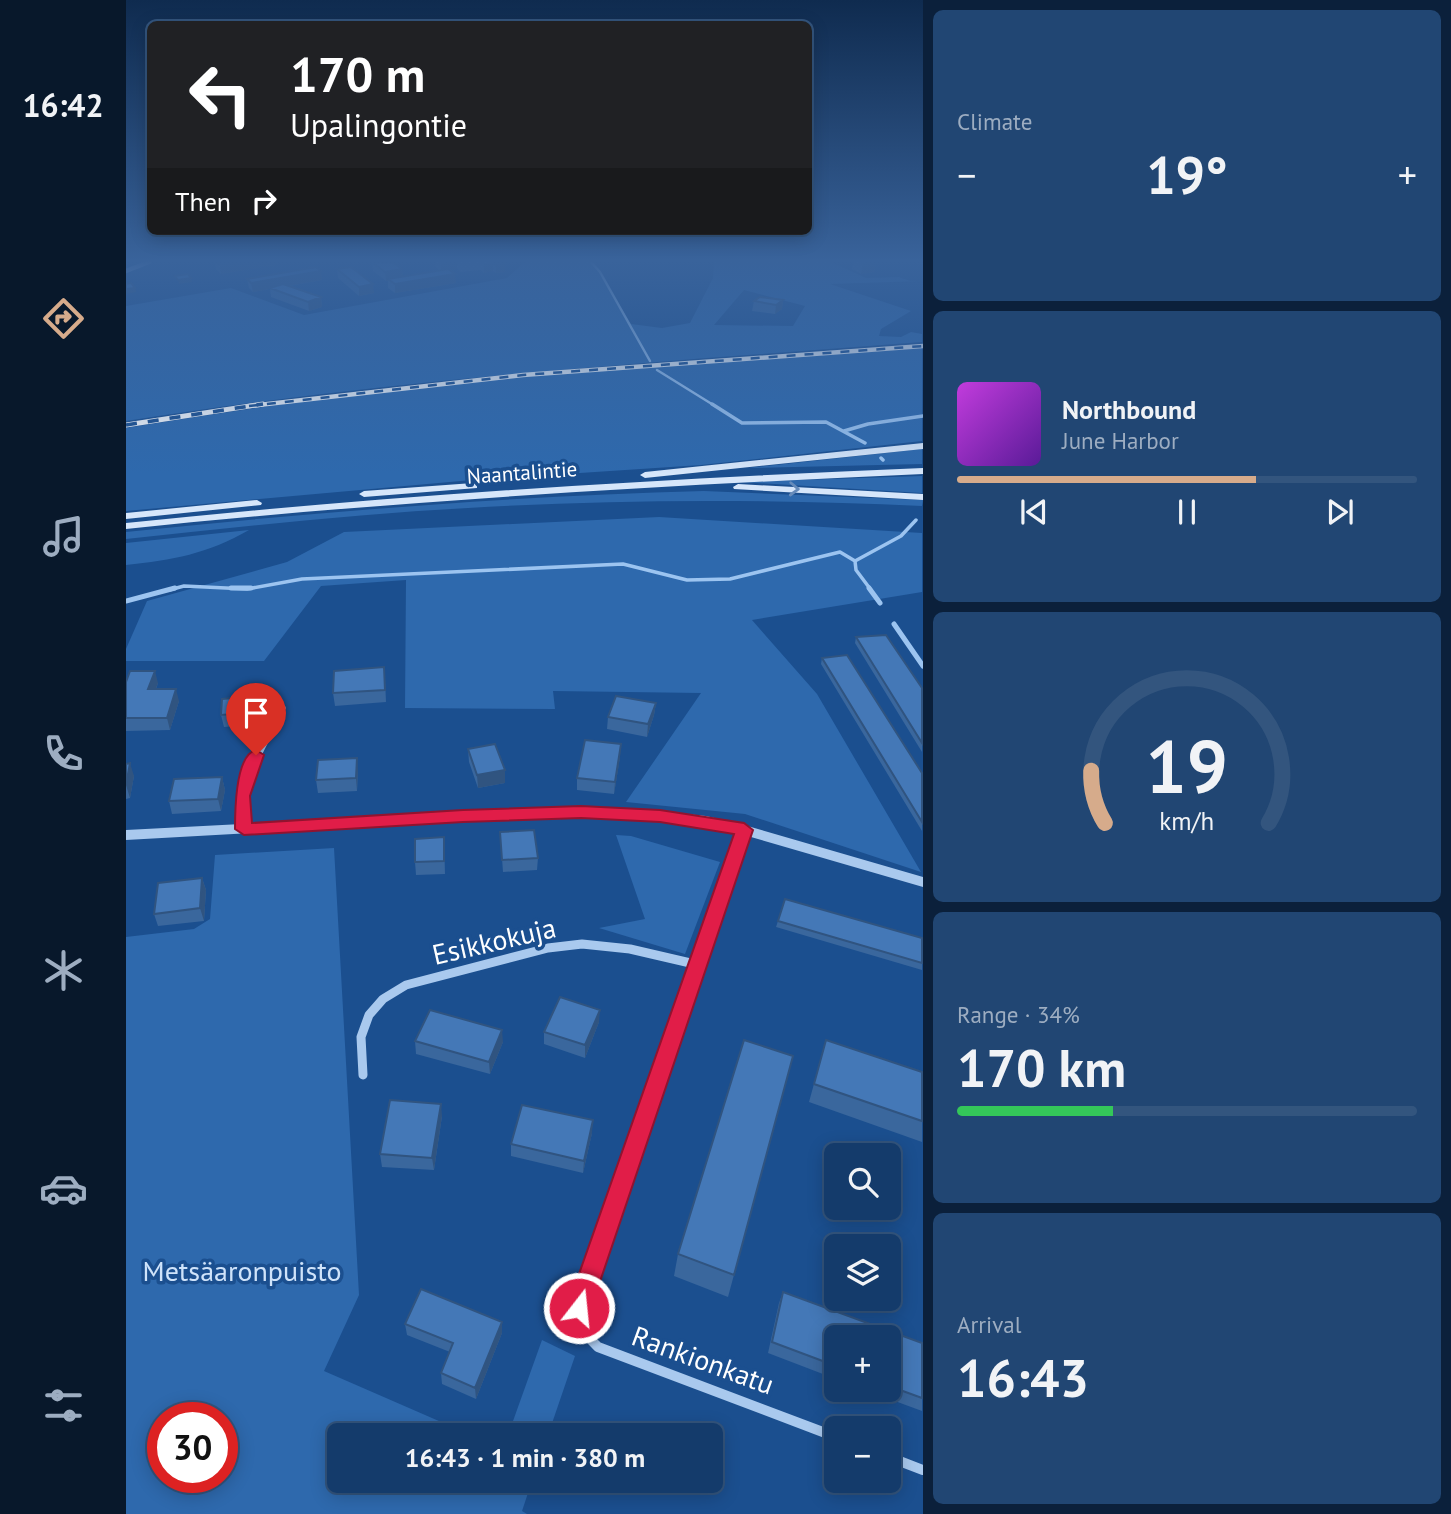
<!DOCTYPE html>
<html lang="en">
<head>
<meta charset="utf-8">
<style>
	:root { --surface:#143b6b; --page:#214673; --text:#f1f3f6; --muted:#9dadc1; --line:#33557e; --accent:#d6ab8b }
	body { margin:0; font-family:"PT Sans",sans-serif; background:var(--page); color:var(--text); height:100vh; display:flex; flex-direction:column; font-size:26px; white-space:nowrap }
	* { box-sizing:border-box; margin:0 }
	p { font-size:23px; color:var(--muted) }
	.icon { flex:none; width:38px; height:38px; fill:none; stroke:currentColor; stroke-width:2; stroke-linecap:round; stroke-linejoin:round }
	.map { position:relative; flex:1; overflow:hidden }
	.sheet { display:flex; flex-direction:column; gap:10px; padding:10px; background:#0b203b; width:528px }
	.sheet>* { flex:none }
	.top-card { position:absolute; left:21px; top:21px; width:665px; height:214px; border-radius:10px; box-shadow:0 4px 18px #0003,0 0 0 2px var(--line); background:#202124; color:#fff; overflow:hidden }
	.fabs { position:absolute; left:698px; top:1143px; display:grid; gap:14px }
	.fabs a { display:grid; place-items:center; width:77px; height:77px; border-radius:10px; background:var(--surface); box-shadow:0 4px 18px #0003,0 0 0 2px var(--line); font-size:35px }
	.speed { position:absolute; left:21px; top:1402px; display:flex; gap:14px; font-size:35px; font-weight:700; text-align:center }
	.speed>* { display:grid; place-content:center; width:91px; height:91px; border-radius:50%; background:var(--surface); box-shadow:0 4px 18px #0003,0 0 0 2px var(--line); line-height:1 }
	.speed .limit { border:10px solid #d22; background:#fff; color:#111 }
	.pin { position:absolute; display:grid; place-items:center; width:60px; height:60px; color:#fff; margin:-72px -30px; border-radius:50% 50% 50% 0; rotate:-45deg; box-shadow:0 0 7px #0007 }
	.pin .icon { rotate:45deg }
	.me { position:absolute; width:77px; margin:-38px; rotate:16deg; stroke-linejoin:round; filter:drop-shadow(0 0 5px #0008) }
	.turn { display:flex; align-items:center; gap:24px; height:147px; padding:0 28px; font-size:32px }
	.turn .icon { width:91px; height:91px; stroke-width:2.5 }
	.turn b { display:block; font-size:49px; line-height:60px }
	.then { display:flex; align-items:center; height:66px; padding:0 28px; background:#0003; gap:14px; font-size:26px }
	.big { font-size:52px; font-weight:700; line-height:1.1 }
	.sheet .widget { flex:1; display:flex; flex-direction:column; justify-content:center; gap:10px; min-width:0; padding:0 24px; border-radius:10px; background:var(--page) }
	.sheet .dial { align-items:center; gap:0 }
	.dial svg { height:182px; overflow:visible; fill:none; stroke:var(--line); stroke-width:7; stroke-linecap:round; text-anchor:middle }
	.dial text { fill:var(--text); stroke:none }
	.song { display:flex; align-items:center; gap:21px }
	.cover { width:84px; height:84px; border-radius:10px; background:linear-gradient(135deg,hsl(290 70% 55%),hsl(270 70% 35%)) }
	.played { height:7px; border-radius:4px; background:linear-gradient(90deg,var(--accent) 65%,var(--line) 65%) }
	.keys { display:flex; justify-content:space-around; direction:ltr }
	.heat { display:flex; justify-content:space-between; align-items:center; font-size:38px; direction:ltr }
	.charge { height:10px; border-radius:5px; background:linear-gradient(90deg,#34c759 34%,var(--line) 0) }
	.trip { position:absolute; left:201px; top:1423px; width:396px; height:70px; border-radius:10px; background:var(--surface); box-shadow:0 4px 18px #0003,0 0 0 2px var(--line); font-weight:700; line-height:70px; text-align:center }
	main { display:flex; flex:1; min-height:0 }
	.tabs { display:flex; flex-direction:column; width:126px; justify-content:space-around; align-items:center; background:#08182b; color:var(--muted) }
	.tabs .icon { width:49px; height:49px }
	.tabs .on { color:var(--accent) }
	.tabs b { font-size:32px; color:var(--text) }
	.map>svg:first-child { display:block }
	.green { fill:#2e69ad; fill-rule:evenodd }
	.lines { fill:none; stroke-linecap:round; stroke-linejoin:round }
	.stream-far2 { stroke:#9cc4f0; stroke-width:2.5 }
	.stream-far1 { stroke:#9cc4f0; stroke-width:3.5 }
	.stream { stroke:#9cc4f0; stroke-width:5 }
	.minor-far3 { stroke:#a9c9ee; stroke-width:4.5 }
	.minor-far2 { stroke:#a9c9ee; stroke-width:7 }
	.minor-far1 { stroke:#a9c9ee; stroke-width:9 }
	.minor { stroke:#a9c9ee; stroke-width:10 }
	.tertiary { fill:#a9c9ee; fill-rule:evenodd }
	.secondary { fill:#d6e6fa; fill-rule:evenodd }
	.rail-far1-casing { stroke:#fff; stroke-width:4.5 }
	.rail-casing { stroke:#fff; stroke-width:5 }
	.rail-far1 { stroke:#1b4f8f; stroke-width:2.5; stroke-dasharray:9; stroke-linecap:butt }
	.rail { stroke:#1b4f8f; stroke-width:3.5; stroke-dasharray:11; stroke-linecap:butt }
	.wall { fill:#3a679d }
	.shaded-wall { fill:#305480 }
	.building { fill:#4478b7; stroke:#305480; stroke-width:2 }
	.oneway { stroke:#668bba }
	.route { fill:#e11d48; stroke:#92132f; stroke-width:2 }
	.labels { text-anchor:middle; stroke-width:7; stroke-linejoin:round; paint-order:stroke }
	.far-street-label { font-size:21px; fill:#fff; stroke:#1b4f8f }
	.near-street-label { font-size:28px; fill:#fff; stroke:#1b4f8f }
	.near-park-label { font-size:28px; fill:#cfe3fa; stroke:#1b4f8f }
</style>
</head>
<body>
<main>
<nav class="tabs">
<b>16:42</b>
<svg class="icon on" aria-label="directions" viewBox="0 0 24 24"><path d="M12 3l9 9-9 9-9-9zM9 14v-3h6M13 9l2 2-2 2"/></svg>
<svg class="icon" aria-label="music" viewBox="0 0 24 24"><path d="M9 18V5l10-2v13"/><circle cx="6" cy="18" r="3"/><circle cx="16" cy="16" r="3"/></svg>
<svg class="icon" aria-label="phone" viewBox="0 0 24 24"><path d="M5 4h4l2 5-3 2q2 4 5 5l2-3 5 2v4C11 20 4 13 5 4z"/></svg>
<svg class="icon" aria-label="climate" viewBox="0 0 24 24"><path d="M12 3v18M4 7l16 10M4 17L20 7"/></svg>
<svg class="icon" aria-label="car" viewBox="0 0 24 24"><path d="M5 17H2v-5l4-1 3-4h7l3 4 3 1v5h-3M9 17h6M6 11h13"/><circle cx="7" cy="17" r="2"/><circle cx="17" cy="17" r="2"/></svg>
<svg class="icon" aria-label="filters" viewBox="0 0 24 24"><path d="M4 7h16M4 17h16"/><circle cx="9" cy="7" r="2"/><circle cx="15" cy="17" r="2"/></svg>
</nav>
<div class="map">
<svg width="797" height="1514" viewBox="0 0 797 1514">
	<rect width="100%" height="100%" fill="#1b4f8f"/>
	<!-- green -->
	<path class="green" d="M399 262H465L474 272 505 324 536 328 564 323 587 278 588 262H705L740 278 773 277 784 281H796L704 284 785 311 755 329 753 336 775 337 785 332 796 334V342C530 362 264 379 0 421V306L105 288 178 315 381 278ZM618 290 679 306 667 326 588 325Z
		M796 348V441L575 465 346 480 0 511V428C89 414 178 400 268 390 444 370 620 360 796 348Z
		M796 449V464L622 468Z
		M796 476V493L615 482Z
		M578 491 797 500 796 506C645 499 493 499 342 508 228 514 114 527 0 539V532C192 512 384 496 578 491Z
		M533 517 796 533V592L626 620 691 694 795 872 619 814 500 802 575 693 427 691 429 709 279 708 280 580 195 586 138 661H0V649L21 601 161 562 218 532Z
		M123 530C81 554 47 560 0 565V543Z
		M490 835 505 836 594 862 559 954 473 928 519 919Z
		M208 848 233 1295 198 1371 345 1435H214V1480L406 1481 396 1511 401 1514H0V937L68 929 84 919 89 855ZM37 1418H96V1477H37Z
		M416 1340 449 1356 422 1435H382Z"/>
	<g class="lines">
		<!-- stream-far2 -->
		<path class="stream-far2" d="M465 262 474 272 524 361
			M531 370 589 406"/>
		<!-- stream-far1 -->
		<path class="stream-far1" d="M586 404 616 423 700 422 739 443
			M718 431 742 424 797 416
			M755 458 757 460
			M729 561 730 570 745 590
			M43 590 58 586 121 589 176 579 497 564 561 580 604 579 714 552 729 561 775 536 790 520"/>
		<!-- stream -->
		<path class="stream" d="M105 588H125
			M743 588 754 603
			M0 601 49 588
			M768 624 797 666"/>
		<!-- minor-far3 -->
		<path class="minor-far3" d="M0 271 23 262"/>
		<!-- minor-far2 -->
		<path class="minor-far2" d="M118 826 116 796 121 776 156 708"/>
		<!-- minor-far1 -->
		<path class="minor-far1" d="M118 824V829
			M237 1075 235 1037 243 1015 257 999 280 985 422 948 456 944 504 949 573 965
			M515 1128 618 830"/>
		<!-- minor -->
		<path class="minor" d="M516 1126 458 1288C452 1312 453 1330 472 1347L710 1437
			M763 1457 797 1470"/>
		<!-- tertiary -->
		<path class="tertiary" d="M410 809H509L580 816 618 825 797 877V887L618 835 580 826 509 817H410L0 840V830Z"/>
		<!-- secondary -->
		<path class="secondary" d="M797 443V449L519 478 514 475 519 472Z
			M797 468V474C530 486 265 501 0 529V523C265 495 530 479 797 468Z
			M347 483 351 484V488L238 497 233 494 238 491Z
			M612 484 797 494V500L608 489 607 487Z
			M131 500 136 503 135 505 0 519V513Z"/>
		<defs>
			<path id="rail-far1" d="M123 406 397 375 797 346"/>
			<path id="rail" d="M0 425 137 404"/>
		</defs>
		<!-- rail-far1 casing -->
		<use href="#rail-far1" class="rail-far1-casing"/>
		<!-- rail casing -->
		<use href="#rail" class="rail-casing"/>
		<!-- rail-far1 -->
		<use href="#rail-far1" class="rail-far1"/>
		<!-- rail -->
		<use href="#rail" class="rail"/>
	</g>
	<!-- wall -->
	<path class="wall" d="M89 262H150V265L95 274 90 269Z
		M246 262 276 269 277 277 313 270 310 268 309 262H377L379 263V272L370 273 367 271 358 273 355 270 334 272 331 269 325 270 330 283 269 293 262 288V281H260L247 271Z
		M727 262H750L748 272 735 274 726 269Z
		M211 269 248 293 233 296 212 278Z
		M121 279 196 280 163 286 195 297 196 307 183 311 145 297 144 289 127 292 123 288Z
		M657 300 656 309 649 314 626 311 628 301Z
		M730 637 796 688V752L729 643Z
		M696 658 796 773V831L695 664Z
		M259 679 260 702 209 706 207 693Z
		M0 682 32 683 30 689 53 701 44 730 0 731Z
		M530 703 528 715 521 737 481 729 482 717Z
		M133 708 132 724 98 727 95 715Z
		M342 749 379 783 352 788 343 762Z
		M494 757 488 794 451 790V778Z
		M0 764 8 776 4 798 0 799Z
		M232 770 231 791 192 793 190 780Z
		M96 777 99 790 95 811 46 814 43 801Z
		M374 832 412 858 411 870 377 872Z
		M318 837 319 874 290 875 289 862Z
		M76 878 80 890 78 921 32 926 28 914Z
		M652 921 796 938V970L650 927Z
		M473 1022 459 1058 418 1044V1032Z
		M700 1040 796 1072V1142L683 1102Z
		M289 1041 377 1042 364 1074 290 1054Z
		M667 1056 602 1297 548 1276 552 1254Z
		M316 1116 308 1170 256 1167 254 1154Z
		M466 1133 457 1173 385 1156V1144Z
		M657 1292 796 1343V1411L739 1390H763V1337H710V1379L642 1353 653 1303Z
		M279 1324 376 1333 350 1399 316 1384 315 1373 324 1352 281 1335Z"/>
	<!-- shaded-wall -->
	<path class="shaded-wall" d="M114 262H150V265L95 274 94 265Z
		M322 262H331V269L315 272V263Z
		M737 262H750L748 272 735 274Z
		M367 263V271L358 273V264Z
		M379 263V272L370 273V265Z
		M276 269 277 278 262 279V281H260L259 272Z
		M195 271 196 280 127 292 125 283Z
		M329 274 330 283 269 293V284Z
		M65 278 66 282 53 284 52 280Z
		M247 284 248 293 233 296V287Z
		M9 288 10 292 0 294V289Z
		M195 297 196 307 183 311 182 302Z
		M657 300 656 309 649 314 650 305Z
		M29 671 32 683 25 702 22 689Z
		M50 689 53 701 44 730 41 718Z
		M131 696 133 708 132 724 130 712Z
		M530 703 528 715 521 737 522 724Z
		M495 744 494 757 488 794 489 782Z
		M231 758 232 770 231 791 230 778Z
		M4 763 8 776 4 798 0 785Z
		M379 770V783L352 788 351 775Z
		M96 777 99 790 95 811 92 799Z
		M76 878 80 890 78 921 74 908Z
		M474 1010 473 1022 459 1058V1045Z
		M376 1030 377 1042 364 1074 363 1062Z
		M315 1104 316 1116 308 1170 306 1158Z
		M467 1120 466 1133 457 1173 458 1161Z
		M376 1322V1333L350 1399 349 1388Z"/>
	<!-- building -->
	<path class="building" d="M90 262H114L94 265Z
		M246 262H266L276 269 259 272Z
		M366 262H377L379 263 370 265Z
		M190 267 195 271 125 283 121 279Z
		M225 267 247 284 233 287 211 269Z
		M322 269 329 274 269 284 262 279Z
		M62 274 65 278 52 280 49 276Z
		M5 283 9 288 0 289V284Z
		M157 284 195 297 182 302 144 288Z
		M634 297 657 300 650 305 628 301Z
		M760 635 796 688V743L730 637Z
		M721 655 796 773V822L696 658Z
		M258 667 259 690 207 693 208 671Z
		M4 671H29L22 689H50L41 718H0V682Z
		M131 696 130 712 95 715 96 699Z
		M490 696 530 703 522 724 482 717Z
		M459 740 495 744 489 782 451 778Z
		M369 744 379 770 351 775 342 749Z
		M231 758 230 778 190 780 192 760Z
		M4 763 0 785V764Z
		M96 777 92 799 43 801 48 779Z
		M408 830 412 858 376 860 374 832Z
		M318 837V861L289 862V839Z
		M76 878 74 908 28 914 32 883Z
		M659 899 796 938V963L652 921Z
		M434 997 474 1010 459 1045 418 1032Z
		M304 1010 376 1030 363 1062 289 1041Z
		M618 1040 667 1056 608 1275 552 1254Z
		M700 1040 796 1072V1121L688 1084Z
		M264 1100 315 1104 306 1158 254 1154Z
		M396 1105 467 1120 458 1161 385 1144Z
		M295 1289 376 1322 349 1388 315 1373 327 1343 279 1324Z
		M657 1292 796 1343V1398L763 1386V1337H710V1366L646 1342Z"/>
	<!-- one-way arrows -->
	<defs><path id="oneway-chevron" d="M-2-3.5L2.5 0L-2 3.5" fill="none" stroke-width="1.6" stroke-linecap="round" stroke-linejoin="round" transform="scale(1.75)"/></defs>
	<use class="oneway" href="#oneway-chevron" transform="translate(668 489) rotate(2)"/>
	<!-- sky -->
	<linearGradient id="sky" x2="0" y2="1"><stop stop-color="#0f2b4f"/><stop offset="0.55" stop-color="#39639b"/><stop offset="1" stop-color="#39639b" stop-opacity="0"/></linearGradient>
	<rect width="797" height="474" fill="url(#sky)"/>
	<!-- route -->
	<path class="route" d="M130 750 138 755 124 796 126 823 337 810 455 806 534 810 618 823 627 830 462 1317 453 1320 444 1317 441 1308 608 834 534 822 455 818 337 822 118 835 109 829C109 812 109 755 130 750Z"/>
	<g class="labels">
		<!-- far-street labels -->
		<g class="far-street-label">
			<text transform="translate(396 473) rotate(-4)" y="7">Naantalintie</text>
		</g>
		<!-- near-street labels -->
		<g class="near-street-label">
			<text transform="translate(368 941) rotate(-13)" y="10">Esikkokuja</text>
			<text transform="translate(577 1360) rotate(20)" y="10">Rankionkatu</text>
		</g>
		<!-- near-park labels -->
		<g class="near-park-label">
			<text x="116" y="1281">Metsäaronpuisto</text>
		</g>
	</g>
</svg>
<div class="fabs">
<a><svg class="icon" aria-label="search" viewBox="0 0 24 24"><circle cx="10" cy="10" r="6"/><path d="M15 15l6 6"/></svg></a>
<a><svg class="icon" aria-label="layers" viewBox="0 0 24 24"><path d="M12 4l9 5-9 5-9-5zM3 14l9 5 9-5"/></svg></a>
<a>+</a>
<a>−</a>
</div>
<div class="speed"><div class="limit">30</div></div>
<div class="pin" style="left:130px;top:755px;background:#d93025"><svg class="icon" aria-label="arrive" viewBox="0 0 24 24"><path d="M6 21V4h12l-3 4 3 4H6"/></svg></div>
<svg class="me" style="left:453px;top:1308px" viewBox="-20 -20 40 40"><circle r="17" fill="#e11d48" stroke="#fff" stroke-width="3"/><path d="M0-11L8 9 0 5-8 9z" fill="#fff"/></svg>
<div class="trip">16:43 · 1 min · 380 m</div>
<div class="top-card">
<div class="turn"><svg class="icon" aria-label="left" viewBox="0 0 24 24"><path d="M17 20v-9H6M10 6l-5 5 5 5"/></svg><div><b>170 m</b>Upalingontie</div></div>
<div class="then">Then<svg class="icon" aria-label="right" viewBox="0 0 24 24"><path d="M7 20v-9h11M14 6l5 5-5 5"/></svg></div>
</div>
</div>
<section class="sheet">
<div class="widget"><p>Climate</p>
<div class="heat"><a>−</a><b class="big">19°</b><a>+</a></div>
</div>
<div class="widget">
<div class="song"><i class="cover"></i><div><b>Northbound</b><p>June Harbor</p></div></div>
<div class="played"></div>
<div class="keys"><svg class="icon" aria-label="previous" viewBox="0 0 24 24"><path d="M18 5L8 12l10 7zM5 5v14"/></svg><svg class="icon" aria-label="pause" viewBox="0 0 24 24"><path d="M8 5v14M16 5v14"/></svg><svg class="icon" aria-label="next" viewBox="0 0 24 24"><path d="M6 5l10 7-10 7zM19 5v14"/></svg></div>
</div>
<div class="widget dial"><svg viewBox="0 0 100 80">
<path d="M14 69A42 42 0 1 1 86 69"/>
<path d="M14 69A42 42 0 0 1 8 46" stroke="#d6ab8b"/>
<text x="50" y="56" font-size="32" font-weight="700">19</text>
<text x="50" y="72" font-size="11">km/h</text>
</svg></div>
<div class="widget"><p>Range · 34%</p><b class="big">170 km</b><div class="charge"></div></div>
<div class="widget"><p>Arrival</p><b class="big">16:43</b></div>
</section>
</main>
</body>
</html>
